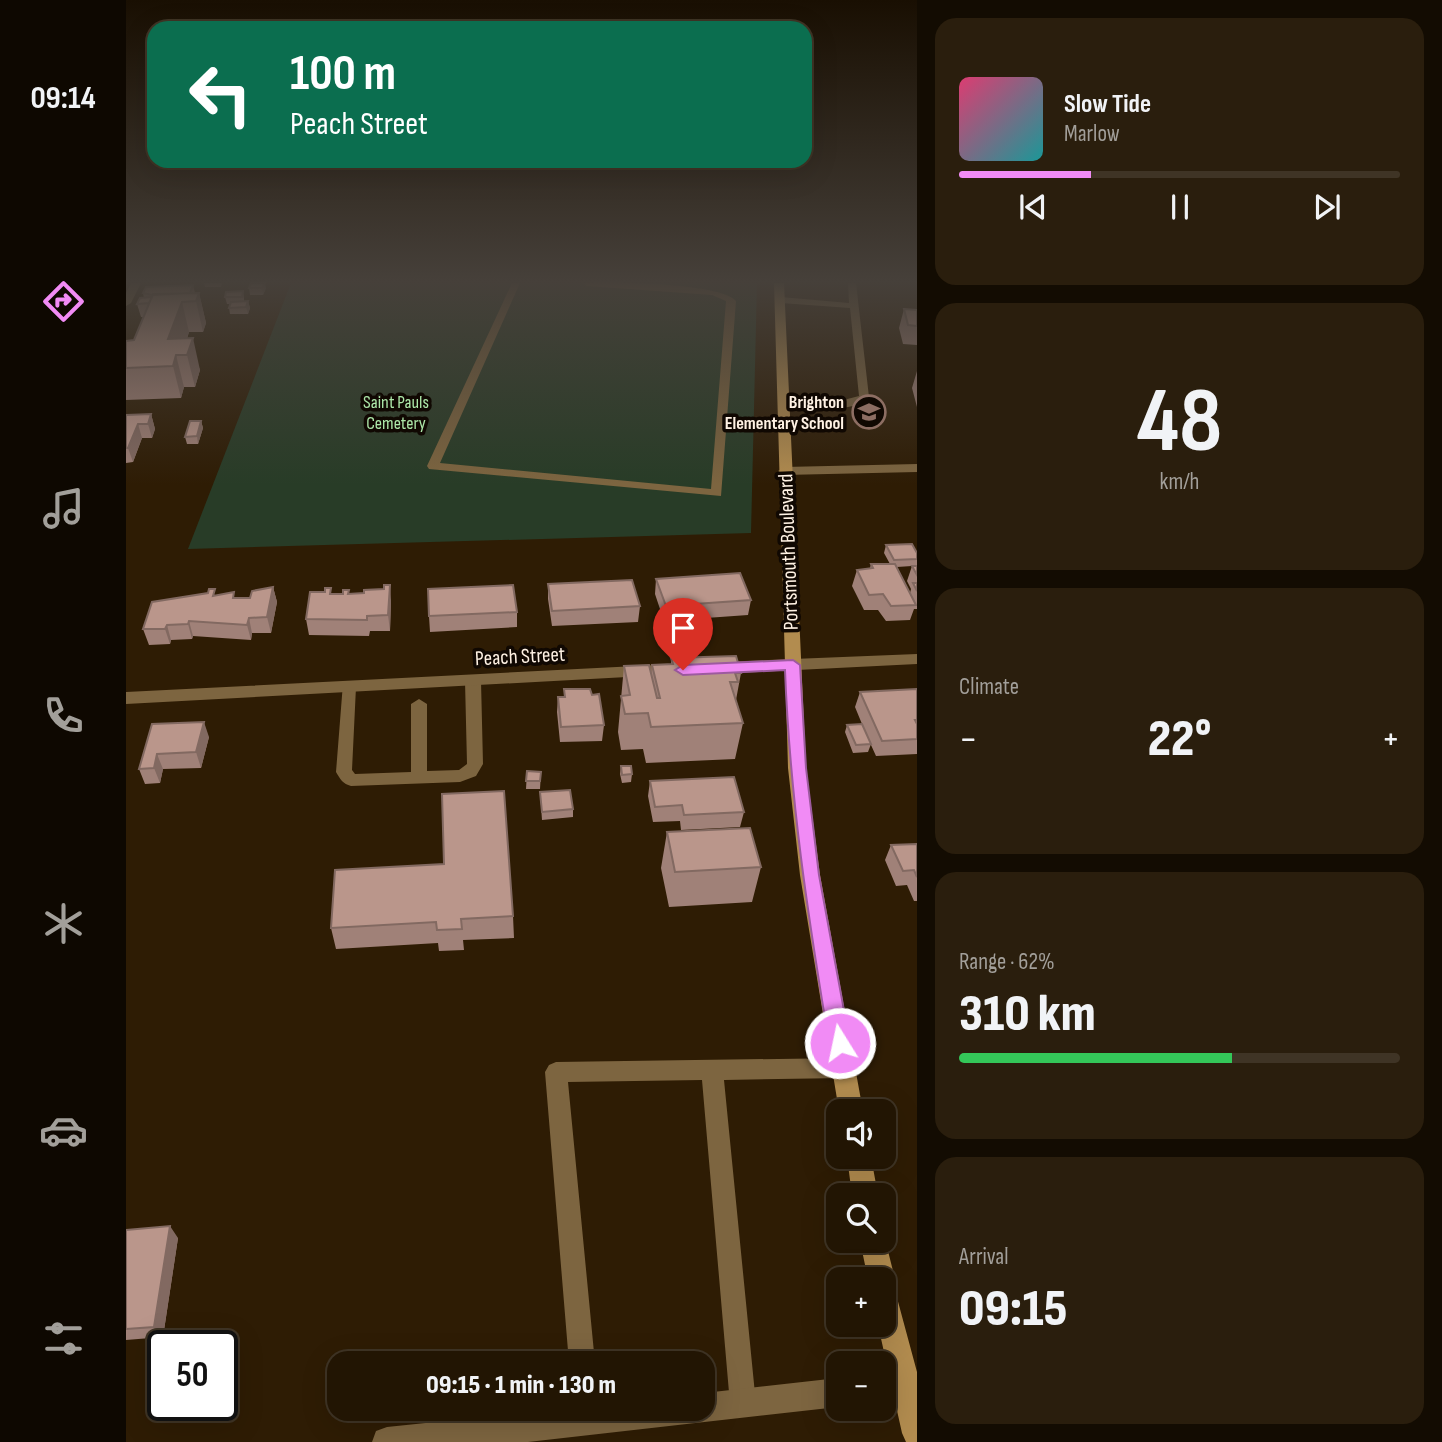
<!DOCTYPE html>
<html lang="en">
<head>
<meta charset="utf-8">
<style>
	:root { --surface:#221503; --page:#2a1e0d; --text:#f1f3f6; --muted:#a29f9a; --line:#3f3425; --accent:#f18bf5 }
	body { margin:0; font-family:"Sofia Sans Condensed",sans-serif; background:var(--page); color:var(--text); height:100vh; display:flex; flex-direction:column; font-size:26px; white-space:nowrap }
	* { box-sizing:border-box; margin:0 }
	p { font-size:23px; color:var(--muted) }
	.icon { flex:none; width:38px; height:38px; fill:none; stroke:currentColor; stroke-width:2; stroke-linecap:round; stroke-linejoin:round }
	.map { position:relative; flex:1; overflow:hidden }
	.sheet { display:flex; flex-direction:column; gap:18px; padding:18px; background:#130c02; width:525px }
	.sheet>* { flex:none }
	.guide { position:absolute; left:21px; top:21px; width:665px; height:147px; border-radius:21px; box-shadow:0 7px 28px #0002,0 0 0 2px var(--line); background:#0b6e4f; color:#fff; overflow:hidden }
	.buttons { position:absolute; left:700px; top:1099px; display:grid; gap:14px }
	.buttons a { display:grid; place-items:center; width:70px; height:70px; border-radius:14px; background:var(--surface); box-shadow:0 7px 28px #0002,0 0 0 2px var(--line); font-size:35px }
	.speed { position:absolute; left:21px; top:1330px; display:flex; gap:14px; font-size:35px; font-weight:700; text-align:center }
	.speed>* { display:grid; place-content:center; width:91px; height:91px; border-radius:50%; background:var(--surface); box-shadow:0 7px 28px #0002,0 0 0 2px var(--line); line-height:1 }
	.speed .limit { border:4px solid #111; border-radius:10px; background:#fff; color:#111 }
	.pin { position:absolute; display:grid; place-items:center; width:60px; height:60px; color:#fff; margin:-72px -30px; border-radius:50% 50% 50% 0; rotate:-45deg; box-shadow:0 0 7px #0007 }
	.pin .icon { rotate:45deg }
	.me { position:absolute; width:77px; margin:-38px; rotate:350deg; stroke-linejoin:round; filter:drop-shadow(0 0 5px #0008) }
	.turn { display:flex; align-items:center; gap:24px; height:147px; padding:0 28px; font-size:32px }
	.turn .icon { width:91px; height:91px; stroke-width:2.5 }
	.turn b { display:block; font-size:49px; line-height:60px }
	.big { font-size:52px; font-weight:800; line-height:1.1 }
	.sheet .card { flex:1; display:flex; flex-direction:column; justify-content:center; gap:10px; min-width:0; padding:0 24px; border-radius:21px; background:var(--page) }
	.sheet .dial { align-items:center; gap:0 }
	.dial b { font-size:91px; line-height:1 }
	.song { display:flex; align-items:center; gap:21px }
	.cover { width:84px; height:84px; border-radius:10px; background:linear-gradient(135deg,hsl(340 70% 55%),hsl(180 70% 35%)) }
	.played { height:7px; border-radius:4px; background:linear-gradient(90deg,var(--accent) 30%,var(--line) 30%) }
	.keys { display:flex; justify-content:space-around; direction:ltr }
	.heat { display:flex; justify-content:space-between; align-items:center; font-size:38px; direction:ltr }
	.charge { height:10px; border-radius:5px; background:linear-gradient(90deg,#34c759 62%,var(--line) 0) }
	.trip { position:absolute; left:201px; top:1351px; width:388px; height:70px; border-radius:21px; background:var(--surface); box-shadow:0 7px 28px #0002,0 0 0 2px var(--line); font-weight:800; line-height:70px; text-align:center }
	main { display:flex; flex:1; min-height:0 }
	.dock { display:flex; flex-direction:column; width:126px; justify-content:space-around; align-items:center; background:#0e0801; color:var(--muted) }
	.dock .icon { width:49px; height:49px }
	.dock .on { color:var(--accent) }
	.dock b { font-size:32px; color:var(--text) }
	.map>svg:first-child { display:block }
	.green { fill:#283c27 }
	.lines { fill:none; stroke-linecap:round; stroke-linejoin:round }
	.service { fill:#7d6540; fill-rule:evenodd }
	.minor { fill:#7d6540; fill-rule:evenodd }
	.secondary { fill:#b28c4f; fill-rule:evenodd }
	.wall { fill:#a08178; fill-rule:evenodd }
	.shaded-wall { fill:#826961 }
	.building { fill:#ba968b; stroke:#826961; stroke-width:2 }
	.route { fill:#f18bf5; stroke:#9d5a9f; stroke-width:2 }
	.labels { text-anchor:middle; stroke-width:7; stroke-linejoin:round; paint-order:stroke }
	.far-park-label { font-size:18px; fill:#ade8a9; stroke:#100802 }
	.far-poi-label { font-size:18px; font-weight:bold; fill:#fff2e4; stroke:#100802; text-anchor:end }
	.street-label { font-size:21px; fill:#fff2e4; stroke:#100802 }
</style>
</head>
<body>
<main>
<nav class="dock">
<b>09:14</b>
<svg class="icon on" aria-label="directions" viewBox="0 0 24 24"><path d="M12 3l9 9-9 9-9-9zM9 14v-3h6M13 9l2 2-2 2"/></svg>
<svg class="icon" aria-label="music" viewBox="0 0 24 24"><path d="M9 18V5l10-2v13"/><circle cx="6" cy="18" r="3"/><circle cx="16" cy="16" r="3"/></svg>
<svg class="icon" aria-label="phone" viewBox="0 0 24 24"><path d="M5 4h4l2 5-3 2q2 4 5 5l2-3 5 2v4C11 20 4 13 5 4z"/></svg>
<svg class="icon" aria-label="climate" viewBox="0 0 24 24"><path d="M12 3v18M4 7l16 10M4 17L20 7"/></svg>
<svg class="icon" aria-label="car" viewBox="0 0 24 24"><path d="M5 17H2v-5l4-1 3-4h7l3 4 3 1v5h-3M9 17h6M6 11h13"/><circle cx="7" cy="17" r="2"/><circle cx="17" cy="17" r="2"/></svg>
<svg class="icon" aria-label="filters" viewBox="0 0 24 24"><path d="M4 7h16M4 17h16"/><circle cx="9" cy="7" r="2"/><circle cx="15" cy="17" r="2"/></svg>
</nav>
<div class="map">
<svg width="791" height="1442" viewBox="0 0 791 1442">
	<rect width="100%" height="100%" fill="#2e1c04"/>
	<!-- green -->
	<path class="green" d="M165 283H631L625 533 62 549Z"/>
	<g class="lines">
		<!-- service -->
		<path class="service" d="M386 283H394L314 463 585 489 600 301 586 295 461 286 457 283C482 281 597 283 610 301L595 496 303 469 301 466Z
			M722 283H730L743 397C721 417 681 406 654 400L653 398 658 395 710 402 733 396 724 308 655 303 650 300 655 297 723 303Z
			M791 464V472L658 475 652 471 658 467Z
			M347 676 355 681 357 764 350 776 334 782 225 786C217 784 214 779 210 772L217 683H227L230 687 226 770 229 774 285 772V704L293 699 301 704V771L333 770 341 764 339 681Z
			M718 1058 725 1061 729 1068 725 1075 718 1078 598 1080 630 1404 626 1413 617 1417 608 1413 604 1404 576 1080 442 1082 469 1363H443L419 1072 423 1065 430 1062Z"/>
		<!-- minor -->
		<path class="minor" d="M5 283H15L5 303 0 306V293Z
			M791 654V664L592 674 584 668 592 662Z
			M550 664 558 670 556 674 0 704V692Z
			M791 1375V1405H758V1377Z
			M712 1378V1407L402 1442H246L250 1431 261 1427 436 1409H578V1393Z"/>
		<!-- secondary -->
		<path class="secondary" d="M648 283H658L680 768 694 875 737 1111H713L674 875 662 768Z
			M721 1157H745L752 1195H726Z
			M758 1235 769 1279 767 1283 791 1372V1442H780L776 1433 752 1325H758V1279H742L734 1241H758Z"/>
	</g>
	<!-- wall -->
	<path class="wall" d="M71 283H96L95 287H79L78 283Z
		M67 285 69 293H73L80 323 77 332H63L61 339 74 370 69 387H58L55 398 0 400V341L8 340 18 317H15L11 304 18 298 17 293Z
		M123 288H140L137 295H124Z
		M117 291 118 298V301H122L124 308 122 314H104L103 308 104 304H101L99 297Z
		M778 309 791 310V345L777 344 773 328Z
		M791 371V407L786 388Z
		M25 414 29 429 26 438H16L7 462 0 463V415Z
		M75 421 77 428 72 444H61L59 437Z
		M760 545 791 553V609H788L784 620 760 621 752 610H738L726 586 731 570 744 568 745 564H764L758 553ZM786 566 781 581 785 589 784 593 771 567Z
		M530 579 625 600 622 615 538 621 529 594Z
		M422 584 514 606 512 622 426 626 422 599Z
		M147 587 151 602 145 633H126L125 640 67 636 66 639 45 640 44 644 23 645 17 629 91 595 110 598H124Z
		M223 590V594L265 600 264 631H244L243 636 183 635 180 619 206 594H217Z
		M391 612V627L304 632 303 616Z
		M545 658 615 673 610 700 617 723 609 759 520 763 517 749 495 750 492 732 498 666 525 675 526 665 545 664Z
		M438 689 466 695 478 725 476 741 434 742 431 712 432 697H438Z
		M791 689V754L750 756 740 734 745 744 742 752 727 753 719 732 721 725 736 724 729 707 734 692Z
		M26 724 83 737 75 768 37 769 34 783 19 784 13 769Z
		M495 766 506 774 505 782 496 783 494 774Z
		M401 771 415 772 414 789H400Z
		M524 781 618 812 614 827 555 830 554 821 527 822 522 796Z
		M414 792 447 809V817L416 820Z
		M541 832 635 867 626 902 543 907 535 868Z
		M791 844V901H788L781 885 770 886 759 860 765 845Z
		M209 870 387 916 388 938 337 940 338 950 313 951 312 943 210 949 205 928Z
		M0 1230 52 1238 37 1337 0 1340Z"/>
	<!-- shaded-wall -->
	<path class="shaded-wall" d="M139 283 140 288 137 295 136 288Z
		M73 293 80 323 77 332 70 301Z
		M122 301 124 308 122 314 120 307Z
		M56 302 63 332 55 355H50L58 387 55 398 47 366 42 339Z
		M67 338 74 370 69 387 61 355Z
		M25 414 29 429 26 438 22 424Z
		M75 421 77 428 72 444 71 436Z
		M12 424 16 438 7 462 2 448Z
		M264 585 265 600 264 631 262 615Z
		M147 587 151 602 145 633 141 617Z
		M123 618 126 633 125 640 121 625Z
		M63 621 67 636 66 639 62 624Z
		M41 625 45 640 44 644 39 629Z
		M78 722 83 737 75 768 70 752Z
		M31 754 37 769 34 783 28 768Z
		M44 1226 52 1238 37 1337 28 1327Z"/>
	<!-- building -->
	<path class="building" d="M125 283H139L136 288H123Z
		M67 285 64 293 26 295 17 293 20 287Z
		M117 291 116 297H99L100 292Z
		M73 293 70 301 56 302 42 339 67 338 61 355H50L47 366 0 368V341L8 340 27 294Z
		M26 297 23 303 11 304 14 298Z
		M122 301 120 307 103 308 105 302Z
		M778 309 791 310V326L782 325Z
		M25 414 22 424H12L2 448H0V415Z
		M64 421H75L71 436 59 437Z
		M786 544 791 553V559L768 560 760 545Z
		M745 564H769L790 605 765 606 757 594 743 595 731 570 747 568Z
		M786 566H791V575Z
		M614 573 625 600 540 606 530 579Z
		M506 580 514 606 426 611 422 584Z
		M787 583H791V591Z
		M258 585H264L262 615 241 616V620L180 619 184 592H199V588H205L204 594H217V590H223L222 594 238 593V590L258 589Z
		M387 585 391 612 303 616 302 589Z
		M147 587 141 617 123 618 121 625 63 621 62 624 41 625 39 629H17L26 602 82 593 83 589H89L87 596 108 592 107 598H124L126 591Z
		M610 656 615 673H609L612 682H604L617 723 525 727 522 713 499 714 495 696 504 695 498 666 523 665 531 698H534L526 665 547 664 545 658Z
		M438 689H464L466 695 473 694 478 725 435 727 432 697H439Z
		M791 689V720H789L791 724V739L756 741 734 692Z
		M78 722 70 752 31 754 28 768 13 769 26 724Z
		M736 724 745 744 730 745 721 725Z
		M495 766H505L506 774 496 775Z
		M401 771 415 772 414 781H400Z
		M608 777 618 812 558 815 556 805 529 807 524 781Z
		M444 790 447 809 416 812 414 792Z
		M378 791 387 916 335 919 336 929 311 930 310 922 205 928 209 870 318 864 316 794Z
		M624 828 635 867 549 872 541 832Z
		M791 844V877L788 870 777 871 765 845Z
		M44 1226 28 1327 0 1329V1230Z"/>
	<!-- sky -->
	<linearGradient id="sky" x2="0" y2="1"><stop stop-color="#190f02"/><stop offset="0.58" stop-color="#46403a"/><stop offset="1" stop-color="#46403a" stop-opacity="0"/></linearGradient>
	<rect width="791" height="485" fill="url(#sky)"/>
	<!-- route -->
	<path class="route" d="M667 660 674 665 680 768 693 875 724 1043 721 1050 714 1053 706 1050 703 1043C682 916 664 800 659 670L557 675 549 670 557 665Z"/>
	<!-- icons -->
	<defs>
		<symbol id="school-ring" viewBox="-11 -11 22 22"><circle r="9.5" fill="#100802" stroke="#8d6e63" stroke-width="1.5"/><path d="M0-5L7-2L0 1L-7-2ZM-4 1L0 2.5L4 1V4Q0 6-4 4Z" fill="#8d6e63"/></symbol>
	</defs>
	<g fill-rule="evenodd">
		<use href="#school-ring" x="724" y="393" width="38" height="38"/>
	</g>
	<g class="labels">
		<!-- far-park labels -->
		<g class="far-park-label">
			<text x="270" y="408">Saint Pauls<tspan x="270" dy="21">Cemetery</tspan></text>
		</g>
		<!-- far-poi labels -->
		<g class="far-poi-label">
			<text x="718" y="408">Brighton<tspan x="718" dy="21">Elementary School</tspan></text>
		</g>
		<!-- street labels -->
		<g class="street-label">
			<text transform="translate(662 552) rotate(-92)" y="7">Portsmouth Boulevard</text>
			<text transform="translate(394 656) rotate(-3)" y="7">Peach Street</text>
		</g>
	</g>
</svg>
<div class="buttons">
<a><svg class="icon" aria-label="sound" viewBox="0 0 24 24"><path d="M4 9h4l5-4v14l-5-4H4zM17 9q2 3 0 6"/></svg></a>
<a><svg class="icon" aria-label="search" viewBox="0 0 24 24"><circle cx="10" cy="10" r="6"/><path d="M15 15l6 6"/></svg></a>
<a>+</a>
<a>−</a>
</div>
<div class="speed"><div class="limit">50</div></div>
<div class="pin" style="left:557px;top:670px;background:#d93025"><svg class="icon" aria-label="arrive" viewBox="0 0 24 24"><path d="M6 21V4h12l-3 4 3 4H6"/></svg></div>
<svg class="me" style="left:714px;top:1043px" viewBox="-20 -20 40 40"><circle r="17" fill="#f18bf5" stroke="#fff" stroke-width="3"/><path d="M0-11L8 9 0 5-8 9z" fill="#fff"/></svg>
<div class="trip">09:15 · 1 min · 130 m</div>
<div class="guide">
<div class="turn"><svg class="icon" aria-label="left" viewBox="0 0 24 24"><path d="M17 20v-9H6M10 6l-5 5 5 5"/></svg><div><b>100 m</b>Peach Street</div></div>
</div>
</div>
<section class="sheet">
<div class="card">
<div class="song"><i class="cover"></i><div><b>Slow Tide</b><p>Marlow</p></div></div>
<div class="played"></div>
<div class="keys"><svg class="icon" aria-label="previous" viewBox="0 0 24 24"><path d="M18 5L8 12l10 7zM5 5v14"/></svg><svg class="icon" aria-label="pause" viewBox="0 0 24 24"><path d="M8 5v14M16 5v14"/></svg><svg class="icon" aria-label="next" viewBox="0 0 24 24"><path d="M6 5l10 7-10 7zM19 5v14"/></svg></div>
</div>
<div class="card dial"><b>48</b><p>km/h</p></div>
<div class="card"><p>Climate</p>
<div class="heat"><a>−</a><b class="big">22°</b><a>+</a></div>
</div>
<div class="card"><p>Range · 62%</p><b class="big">310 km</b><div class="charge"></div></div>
<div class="card"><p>Arrival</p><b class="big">09:15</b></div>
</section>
</main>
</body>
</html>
